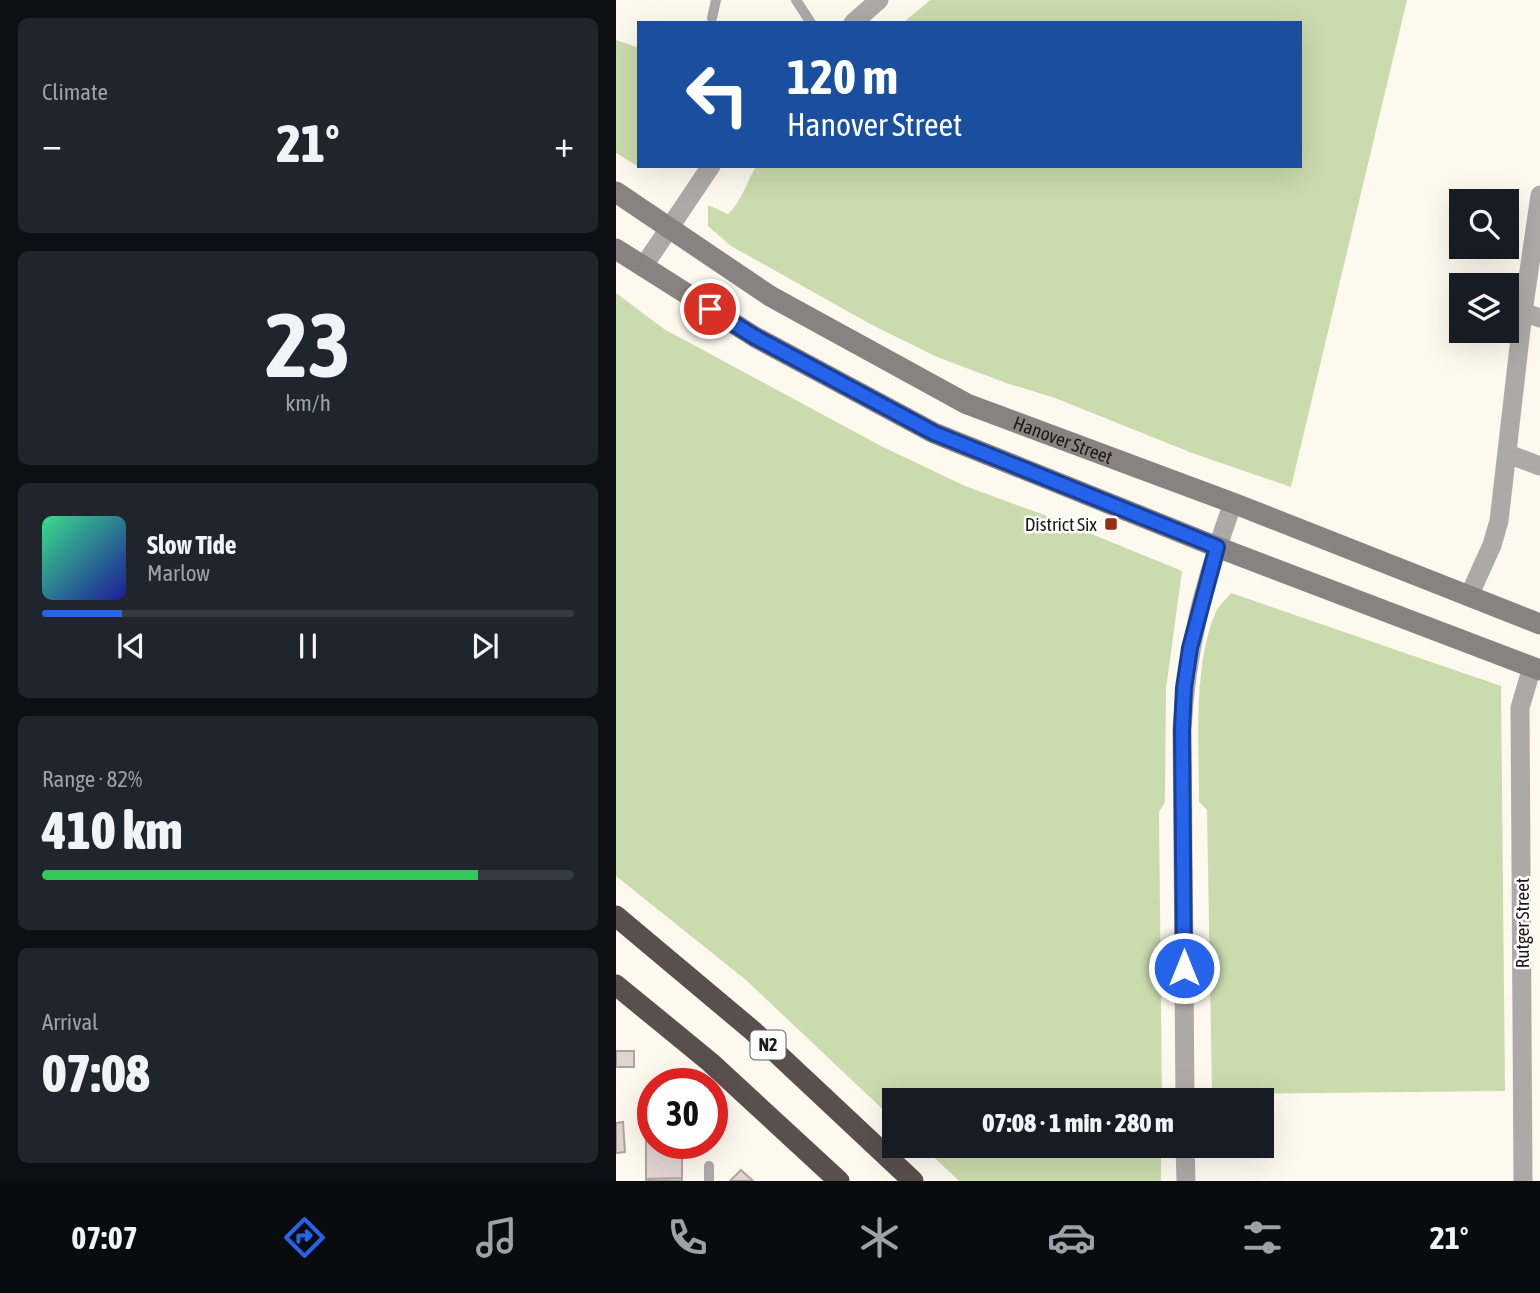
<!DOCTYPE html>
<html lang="en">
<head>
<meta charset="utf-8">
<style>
	:root { --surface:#171b24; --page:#20242c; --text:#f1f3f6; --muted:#9ea1a6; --line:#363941; --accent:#2563eb }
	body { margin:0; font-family:"Asap Condensed",sans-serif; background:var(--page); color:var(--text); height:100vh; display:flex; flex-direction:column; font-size:26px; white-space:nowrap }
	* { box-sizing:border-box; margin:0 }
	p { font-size:23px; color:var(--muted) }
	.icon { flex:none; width:38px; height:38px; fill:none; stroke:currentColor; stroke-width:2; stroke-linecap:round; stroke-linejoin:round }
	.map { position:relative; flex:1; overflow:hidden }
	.details { display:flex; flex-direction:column; gap:18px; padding:18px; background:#0d0f14; width:616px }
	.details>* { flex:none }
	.top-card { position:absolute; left:21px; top:21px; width:665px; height:147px; border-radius:0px; box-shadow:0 7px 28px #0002; background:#1a4fa0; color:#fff; overflow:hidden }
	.tools { position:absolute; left:833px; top:189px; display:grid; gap:14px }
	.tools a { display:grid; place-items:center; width:70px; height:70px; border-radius:0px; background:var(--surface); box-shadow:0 7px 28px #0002; font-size:35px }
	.speed { position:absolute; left:21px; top:1068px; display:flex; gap:14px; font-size:35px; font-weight:700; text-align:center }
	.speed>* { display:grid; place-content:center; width:91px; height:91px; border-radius:50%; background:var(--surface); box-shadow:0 7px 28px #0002; line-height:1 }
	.speed .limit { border:10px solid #d22; background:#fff; color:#111 }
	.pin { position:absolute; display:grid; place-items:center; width:60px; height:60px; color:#fff; margin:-30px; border:4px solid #fff; border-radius:50%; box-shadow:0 2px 7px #0007 }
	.me { position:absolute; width:77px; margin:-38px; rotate:0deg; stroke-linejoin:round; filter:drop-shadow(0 0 5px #0008) }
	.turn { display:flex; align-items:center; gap:24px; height:147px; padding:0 35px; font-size:32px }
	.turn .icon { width:91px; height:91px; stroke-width:2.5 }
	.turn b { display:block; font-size:49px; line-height:60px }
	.big { font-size:52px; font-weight:800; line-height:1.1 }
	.details .widget { flex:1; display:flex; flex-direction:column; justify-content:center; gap:10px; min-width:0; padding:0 24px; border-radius:10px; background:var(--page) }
	.details .dial { align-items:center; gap:0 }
	.dial b { font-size:91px; line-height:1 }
	.song { display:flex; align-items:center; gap:21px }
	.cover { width:84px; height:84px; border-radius:10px; background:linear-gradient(135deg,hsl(150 70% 55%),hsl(240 70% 35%)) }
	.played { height:7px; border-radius:4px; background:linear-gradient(90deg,var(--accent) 15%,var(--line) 15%) }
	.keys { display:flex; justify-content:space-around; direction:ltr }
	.heat { display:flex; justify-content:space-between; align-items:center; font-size:38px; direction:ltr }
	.charge { height:10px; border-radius:5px; background:linear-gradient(90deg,#34c759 82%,var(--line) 0) }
	.trip { position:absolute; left:266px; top:1088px; width:392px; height:70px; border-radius:0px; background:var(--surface); box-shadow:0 7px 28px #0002; font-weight:800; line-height:70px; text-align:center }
	.tab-bar { display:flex; height:112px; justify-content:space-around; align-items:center; background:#090b0e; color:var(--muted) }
	.tab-bar .icon { width:49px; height:49px }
	.tab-bar .current { color:var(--accent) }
	.tab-bar b { font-size:32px; color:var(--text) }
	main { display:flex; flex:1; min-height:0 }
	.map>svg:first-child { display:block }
	.green { fill:#cadbad }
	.building { fill:#e0d4d1; stroke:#aea3a0; stroke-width:2 }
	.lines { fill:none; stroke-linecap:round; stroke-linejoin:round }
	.lane { stroke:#aea9a9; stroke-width:10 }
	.street { stroke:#aea9a9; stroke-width:19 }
	.secondary { stroke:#898282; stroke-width:21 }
	.highway { stroke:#594f4f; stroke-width:21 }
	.route-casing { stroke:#184099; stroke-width:18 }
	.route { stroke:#2563eb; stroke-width:12 }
	.poi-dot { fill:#962e14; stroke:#fff; stroke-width:2.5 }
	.labels { text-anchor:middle; stroke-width:5; stroke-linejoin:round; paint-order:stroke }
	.shield { fill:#fff; stroke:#5f5f5c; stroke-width:2 }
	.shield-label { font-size:18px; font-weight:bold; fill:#1b1a16 }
	.street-label { font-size:19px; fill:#1b1a16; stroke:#fff }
	.poi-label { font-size:19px; fill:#1b1a16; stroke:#fff; text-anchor:end }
</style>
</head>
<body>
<main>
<section class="details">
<div class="widget"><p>Climate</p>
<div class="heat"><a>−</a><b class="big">21°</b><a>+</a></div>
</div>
<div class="widget dial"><b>23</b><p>km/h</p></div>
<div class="widget">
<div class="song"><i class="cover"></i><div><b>Slow Tide</b><p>Marlow</p></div></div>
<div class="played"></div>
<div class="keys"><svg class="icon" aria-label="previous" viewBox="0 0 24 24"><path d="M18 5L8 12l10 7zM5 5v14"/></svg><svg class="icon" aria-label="pause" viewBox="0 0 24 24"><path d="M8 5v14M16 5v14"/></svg><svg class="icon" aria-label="next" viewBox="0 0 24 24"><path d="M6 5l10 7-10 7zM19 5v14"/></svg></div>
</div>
<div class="widget"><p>Range · 82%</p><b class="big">410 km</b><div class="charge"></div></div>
<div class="widget"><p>Arrival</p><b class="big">07:08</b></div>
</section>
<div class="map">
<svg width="924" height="1181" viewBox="0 0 924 1181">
	<rect width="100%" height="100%" fill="#fdf9ef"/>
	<!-- green -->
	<path class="green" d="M314 0H791L675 487 576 453 439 398 390 383 321 357 256 325 115 246 92 226V205L112 214C125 202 131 182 140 166H684V23H287Z
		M0 40 23 48V167L0 153Z
		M0 293 48 329 265 446 349 486 439 519 566 571 550 689 549 802 543 812 546 1101H278V1120L130 980 0 876Z
		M615 593 885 686 889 1091 596 1094 591 810 583 802C583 746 577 666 599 614 602 606 610 599 615 593Z
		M306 1146H545V1181H343Z"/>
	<!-- building -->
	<path class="building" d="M0 1051H18V1067H0Z
		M30 1121H37V1143H66V1178L30 1179Z
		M7 1122 9 1152 0 1153V1123Z
		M125 1170 137 1181H114Z
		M66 1178V1181H30V1179Z"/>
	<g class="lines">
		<!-- lane -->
		<path class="lane" d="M180 0 195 23
			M96 18 100 0
			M93 1166V1181"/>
		<!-- street -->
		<path class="street" d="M237 23 263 0
			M27 267 95 166
			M907 312 924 318
			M892 454 924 466
			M853 596 876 545 883 521 907 312 924 195
			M569 1101 566 730C570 648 589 580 617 503
			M569 1146 570 1181
			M907 1181 904 708 916 667"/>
		<!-- secondary -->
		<g class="secondary">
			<path id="s1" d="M0 192 154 296 351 404 617 503 924 624"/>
			<path d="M0 249 139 337 318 433 601 547 924 670"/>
		</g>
		<!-- highway -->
		<path class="highway" d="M0 916 137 1031 297 1181
			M0 985 94 1062 223 1181"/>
	</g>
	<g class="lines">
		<defs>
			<path id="route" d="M94 309 139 337 318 433 601 547 574 648 568 688 566 730 568 968"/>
		</defs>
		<!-- route casing -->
		<use href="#route" class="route-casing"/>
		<!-- route -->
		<use href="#route" class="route"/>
	</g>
	<!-- markers -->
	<rect class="poi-dot" x="488" y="517" width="14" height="14" rx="3.5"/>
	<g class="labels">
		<!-- shield labels -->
		<rect class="shield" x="134.5" y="1030.5" width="35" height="29" rx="5"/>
		<g class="shield-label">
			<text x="152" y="1051">N2</text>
		</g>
		<!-- street labels -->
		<g class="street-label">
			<text dy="7" stroke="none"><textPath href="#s1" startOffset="513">Hanover Street</textPath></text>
			<text transform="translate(906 923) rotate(-90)" y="7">Rutger Street</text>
		</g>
		<!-- poi labels -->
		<g class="poi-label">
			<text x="481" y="531">District Six</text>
		</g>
	</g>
</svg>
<div class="tools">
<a><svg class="icon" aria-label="search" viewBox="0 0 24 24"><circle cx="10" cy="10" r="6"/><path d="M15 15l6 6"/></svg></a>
<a><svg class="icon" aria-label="layers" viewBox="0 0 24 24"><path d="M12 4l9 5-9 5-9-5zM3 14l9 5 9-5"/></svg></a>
</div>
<div class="speed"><div class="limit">30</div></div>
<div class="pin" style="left:94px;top:309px;background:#d93025"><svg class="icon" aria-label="arrive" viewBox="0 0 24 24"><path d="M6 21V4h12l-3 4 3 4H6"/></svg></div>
<svg class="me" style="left:568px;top:968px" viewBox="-20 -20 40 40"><circle r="17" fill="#2563eb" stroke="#fff" stroke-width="3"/><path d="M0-11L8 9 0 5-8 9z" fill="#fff"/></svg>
<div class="trip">07:08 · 1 min · 280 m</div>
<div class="top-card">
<div class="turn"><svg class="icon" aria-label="left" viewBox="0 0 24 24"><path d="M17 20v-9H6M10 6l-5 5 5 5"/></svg><div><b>120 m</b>Hanover Street</div></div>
</div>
</div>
</main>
<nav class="tab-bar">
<b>07:07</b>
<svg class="icon current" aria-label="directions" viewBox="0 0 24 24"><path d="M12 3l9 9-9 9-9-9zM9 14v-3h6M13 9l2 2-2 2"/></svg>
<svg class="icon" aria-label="music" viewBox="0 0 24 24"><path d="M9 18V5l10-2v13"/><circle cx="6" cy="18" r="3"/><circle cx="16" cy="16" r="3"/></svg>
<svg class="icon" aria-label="phone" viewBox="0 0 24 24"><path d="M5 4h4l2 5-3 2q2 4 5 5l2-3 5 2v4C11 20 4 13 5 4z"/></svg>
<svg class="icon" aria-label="climate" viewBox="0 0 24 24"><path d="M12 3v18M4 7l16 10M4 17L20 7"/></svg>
<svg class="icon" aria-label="car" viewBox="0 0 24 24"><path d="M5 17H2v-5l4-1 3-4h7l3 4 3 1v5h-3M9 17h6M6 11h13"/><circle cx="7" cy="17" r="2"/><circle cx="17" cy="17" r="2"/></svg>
<svg class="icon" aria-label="filters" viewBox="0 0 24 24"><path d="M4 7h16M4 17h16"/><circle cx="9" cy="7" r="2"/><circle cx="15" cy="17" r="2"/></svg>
<b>21°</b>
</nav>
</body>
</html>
